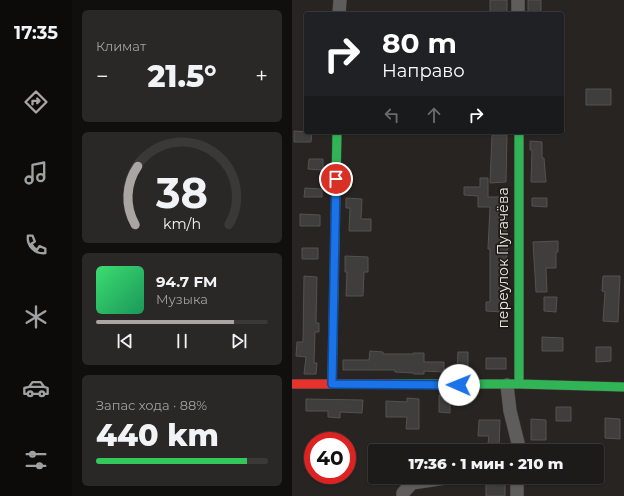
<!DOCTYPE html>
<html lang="ru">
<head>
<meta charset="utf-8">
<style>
	:root { --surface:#1d1b19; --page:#2a2826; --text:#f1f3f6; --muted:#a0a1a2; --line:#3b3938; --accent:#a8a5a2 }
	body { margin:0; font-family:Montserrat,sans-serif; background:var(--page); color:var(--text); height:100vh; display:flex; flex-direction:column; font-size:15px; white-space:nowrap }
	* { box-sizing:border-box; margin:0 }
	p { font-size:13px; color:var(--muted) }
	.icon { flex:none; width:22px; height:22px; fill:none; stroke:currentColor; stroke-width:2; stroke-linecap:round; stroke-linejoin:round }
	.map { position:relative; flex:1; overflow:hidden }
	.side { display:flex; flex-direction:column; gap:10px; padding:10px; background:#100f0e; width:220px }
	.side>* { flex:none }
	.hud { position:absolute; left:12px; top:12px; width:260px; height:122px; border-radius:4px; box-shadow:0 1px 3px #0004,0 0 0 1px var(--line); background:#202124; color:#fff; overflow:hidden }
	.speed { position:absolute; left:12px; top:432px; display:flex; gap:8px; font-size:20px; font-weight:700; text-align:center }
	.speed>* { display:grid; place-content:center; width:52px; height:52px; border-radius:50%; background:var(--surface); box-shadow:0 1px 3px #0004,0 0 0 1px var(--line); line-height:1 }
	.speed .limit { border:6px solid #d22; background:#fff; color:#111 }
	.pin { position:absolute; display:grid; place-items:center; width:34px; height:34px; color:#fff; margin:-17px; border:2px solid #fff; border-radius:50%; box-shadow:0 1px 4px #0007 }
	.me { position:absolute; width:44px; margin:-22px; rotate:271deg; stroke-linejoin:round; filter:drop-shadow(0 0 3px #0008) }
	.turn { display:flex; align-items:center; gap:14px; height:84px; padding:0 12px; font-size:18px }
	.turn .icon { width:52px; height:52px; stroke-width:2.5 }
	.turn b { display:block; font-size:28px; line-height:34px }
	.lanes { display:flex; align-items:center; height:38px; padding:0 12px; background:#0003; justify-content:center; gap:20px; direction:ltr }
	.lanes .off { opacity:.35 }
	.big { font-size:30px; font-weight:800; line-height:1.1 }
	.side .widget { flex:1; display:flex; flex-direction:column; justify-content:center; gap:6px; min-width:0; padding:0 14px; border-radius:6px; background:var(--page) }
	.side .dial { align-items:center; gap:0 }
	.dial svg { height:104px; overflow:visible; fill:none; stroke:var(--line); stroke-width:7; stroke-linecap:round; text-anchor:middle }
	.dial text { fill:var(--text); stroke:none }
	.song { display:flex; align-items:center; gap:12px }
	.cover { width:48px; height:48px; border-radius:6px; background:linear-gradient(135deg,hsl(140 70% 55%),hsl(150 70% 35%)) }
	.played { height:4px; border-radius:2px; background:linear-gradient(90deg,var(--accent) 80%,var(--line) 80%) }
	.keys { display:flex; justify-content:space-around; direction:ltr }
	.heat { display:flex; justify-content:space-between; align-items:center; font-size:22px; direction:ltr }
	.charge { height:6px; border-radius:3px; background:linear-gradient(90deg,#34c759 88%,var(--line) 0) }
	.trip { position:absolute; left:76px; top:444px; width:236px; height:40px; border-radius:4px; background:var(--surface); box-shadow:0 1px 3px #0004,0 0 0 1px var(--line); font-weight:800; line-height:40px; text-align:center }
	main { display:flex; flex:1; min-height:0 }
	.dock { display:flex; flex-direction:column; width:72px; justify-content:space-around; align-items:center; background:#0c0b0a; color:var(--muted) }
	.dock .icon { width:28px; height:28px }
	.dock .selected { color:var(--accent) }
	.dock b { font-size:18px; color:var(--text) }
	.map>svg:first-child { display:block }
	.building { fill:#403e3c; stroke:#54524f }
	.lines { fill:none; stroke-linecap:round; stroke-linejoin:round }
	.street-casing { stroke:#44413f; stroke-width:14 }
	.fast-casing { stroke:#44413f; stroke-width:10 }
	.jam-casing { stroke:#44413f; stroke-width:10 }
	.street { stroke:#5f5d5b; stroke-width:13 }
	.fast { stroke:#30b455; stroke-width:9 }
	.jam { stroke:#e5322d; stroke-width:9 }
	.route-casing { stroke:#114b97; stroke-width:10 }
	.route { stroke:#1a73e8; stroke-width:7 }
	.labels { text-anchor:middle; stroke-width:3.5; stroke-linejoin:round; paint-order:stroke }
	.street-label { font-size:14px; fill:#eeebe8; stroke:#1f1b16 }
</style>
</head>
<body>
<main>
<nav class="dock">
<b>17:35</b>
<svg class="icon selected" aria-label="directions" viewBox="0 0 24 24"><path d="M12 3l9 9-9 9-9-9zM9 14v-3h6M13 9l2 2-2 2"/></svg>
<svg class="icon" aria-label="music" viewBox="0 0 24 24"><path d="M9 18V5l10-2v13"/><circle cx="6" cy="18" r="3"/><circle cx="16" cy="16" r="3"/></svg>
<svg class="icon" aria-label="phone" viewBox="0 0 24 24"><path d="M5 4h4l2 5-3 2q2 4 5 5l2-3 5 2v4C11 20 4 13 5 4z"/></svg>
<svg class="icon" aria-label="climate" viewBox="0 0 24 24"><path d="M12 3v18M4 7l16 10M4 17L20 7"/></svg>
<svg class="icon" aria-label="car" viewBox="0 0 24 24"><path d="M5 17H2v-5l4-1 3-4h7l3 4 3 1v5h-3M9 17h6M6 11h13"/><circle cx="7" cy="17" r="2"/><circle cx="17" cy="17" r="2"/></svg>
<svg class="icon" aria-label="filters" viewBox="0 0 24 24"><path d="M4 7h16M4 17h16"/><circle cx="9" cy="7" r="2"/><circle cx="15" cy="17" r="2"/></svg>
</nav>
<section class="side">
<div class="widget"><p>Климат</p>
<div class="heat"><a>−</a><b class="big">21.5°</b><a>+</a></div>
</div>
<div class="widget dial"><svg viewBox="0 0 100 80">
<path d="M14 69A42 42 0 1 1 86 69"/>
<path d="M14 69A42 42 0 0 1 16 24" stroke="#a8a5a2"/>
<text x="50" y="56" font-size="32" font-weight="700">38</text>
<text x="50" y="72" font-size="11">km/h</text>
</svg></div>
<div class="widget">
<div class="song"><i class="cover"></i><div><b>94.7 FM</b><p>Музыка</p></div></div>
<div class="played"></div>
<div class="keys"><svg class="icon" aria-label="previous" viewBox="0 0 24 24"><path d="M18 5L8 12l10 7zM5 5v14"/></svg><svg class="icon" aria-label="pause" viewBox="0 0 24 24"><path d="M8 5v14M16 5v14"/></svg><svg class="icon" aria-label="next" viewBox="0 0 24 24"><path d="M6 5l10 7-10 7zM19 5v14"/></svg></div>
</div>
<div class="widget"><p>Запас хода · 88%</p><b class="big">440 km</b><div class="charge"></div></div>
</section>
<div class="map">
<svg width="332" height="496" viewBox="0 0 332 496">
	<rect width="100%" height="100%" fill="#272421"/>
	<!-- building -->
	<path class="building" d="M198 0H215V14H198Z
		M236 0H249V14H236Z
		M294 89H319V105H294Z
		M2 131 20 132 19 142H2Z
		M200 135H215L214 182 198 183Z
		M238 141 250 142V158H252L254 182H239L240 150H238Z
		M17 159H31V170L16 169Z
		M188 178H196V197H215L214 240H216V249H215L214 291H209V312L194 311V302H198V249H196L198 207H186V196L172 195V187H188Z
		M13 188 30 189V197H12Z
		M54 198 70 199 69 219H79V231H57L58 208H54Z
		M240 198H255V207L240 206Z
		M8 214 28 215V226H8Z
		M266 241V252H264V268H254L255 292H244L241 242Z
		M10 248H26V259H10Z
		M53 256 76 257V272H72L71 296H54L55 272H53Z
		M12 276 25 277 24 323H27V332H23L22 363H25L24 374H12L14 357 4 356 5 342H11Z
		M311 276H328L326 322 311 321 313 292 310 291Z
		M252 297H265L264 312 252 311Z
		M250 337 271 338V351H250Z
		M304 347H319V361L304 362Z
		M78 351 91 352V354H121V353H132V362H152V372L132 371V374H122V373L103 372V370H51V360H77Z
		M166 352H176V369H165Z
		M194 358H214V369H194Z
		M147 395H158V413L147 412Z
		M115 398 127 399V429H114L115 417H94V401L115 402Z
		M14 399 71 400 70 413 48 412V418L36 417V411H14Z
		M264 407H279V421H264Z
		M313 418 328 419V439L313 438Z
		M239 419 254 420V440H239Z
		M187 420H208L207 451H195L197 436H186Z
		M213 484V496H194V485Z"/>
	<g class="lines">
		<defs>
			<path id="street" d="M226 0V14
				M47 14 48 0
				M215 385 218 411 226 443V451
				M111 496V493L120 483 153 478 202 477
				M225 496V477"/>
			<path id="fast" d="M227 132V384
				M40 384 45 132
				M102 384H227L332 387"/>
			<path id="jam" d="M0 384H102"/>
		</defs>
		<!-- street casing -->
		<use href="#street" class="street-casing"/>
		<!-- fast casing -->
		<use href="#fast" class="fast-casing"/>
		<!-- jam casing -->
		<use href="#jam" class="jam-casing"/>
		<!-- street -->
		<use href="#street" class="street"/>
		<!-- fast -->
		<use href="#fast" class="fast"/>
		<!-- jam -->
		<use href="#jam" class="jam"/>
	</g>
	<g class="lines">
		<defs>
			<path id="route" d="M44 179 40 384 167 385"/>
		</defs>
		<!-- route casing -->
		<use href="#route" class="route-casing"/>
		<!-- route -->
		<use href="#route" class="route"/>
	</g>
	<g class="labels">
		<!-- street labels -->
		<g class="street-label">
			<text transform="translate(211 258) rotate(-90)" y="5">переулок Пугачёва</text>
		</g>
	</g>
</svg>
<div class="speed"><div class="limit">40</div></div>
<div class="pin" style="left:44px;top:179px;background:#d93025"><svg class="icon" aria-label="arrive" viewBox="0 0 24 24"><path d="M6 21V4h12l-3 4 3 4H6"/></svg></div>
<svg class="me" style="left:167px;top:385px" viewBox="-20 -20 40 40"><circle r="19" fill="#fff"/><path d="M0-13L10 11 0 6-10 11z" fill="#1a73e8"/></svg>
<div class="trip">17:36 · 1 мин · 210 m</div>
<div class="hud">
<div class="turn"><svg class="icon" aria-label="right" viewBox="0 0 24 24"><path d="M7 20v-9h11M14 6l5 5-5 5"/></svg><div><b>80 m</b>Направо</div></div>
<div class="lanes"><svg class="icon off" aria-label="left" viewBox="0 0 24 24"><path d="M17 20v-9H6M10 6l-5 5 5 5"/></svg><svg class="icon off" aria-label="ahead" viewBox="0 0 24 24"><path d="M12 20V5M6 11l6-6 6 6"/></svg><svg class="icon" aria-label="right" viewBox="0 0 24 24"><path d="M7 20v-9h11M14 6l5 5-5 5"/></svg></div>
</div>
</div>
</main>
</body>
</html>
